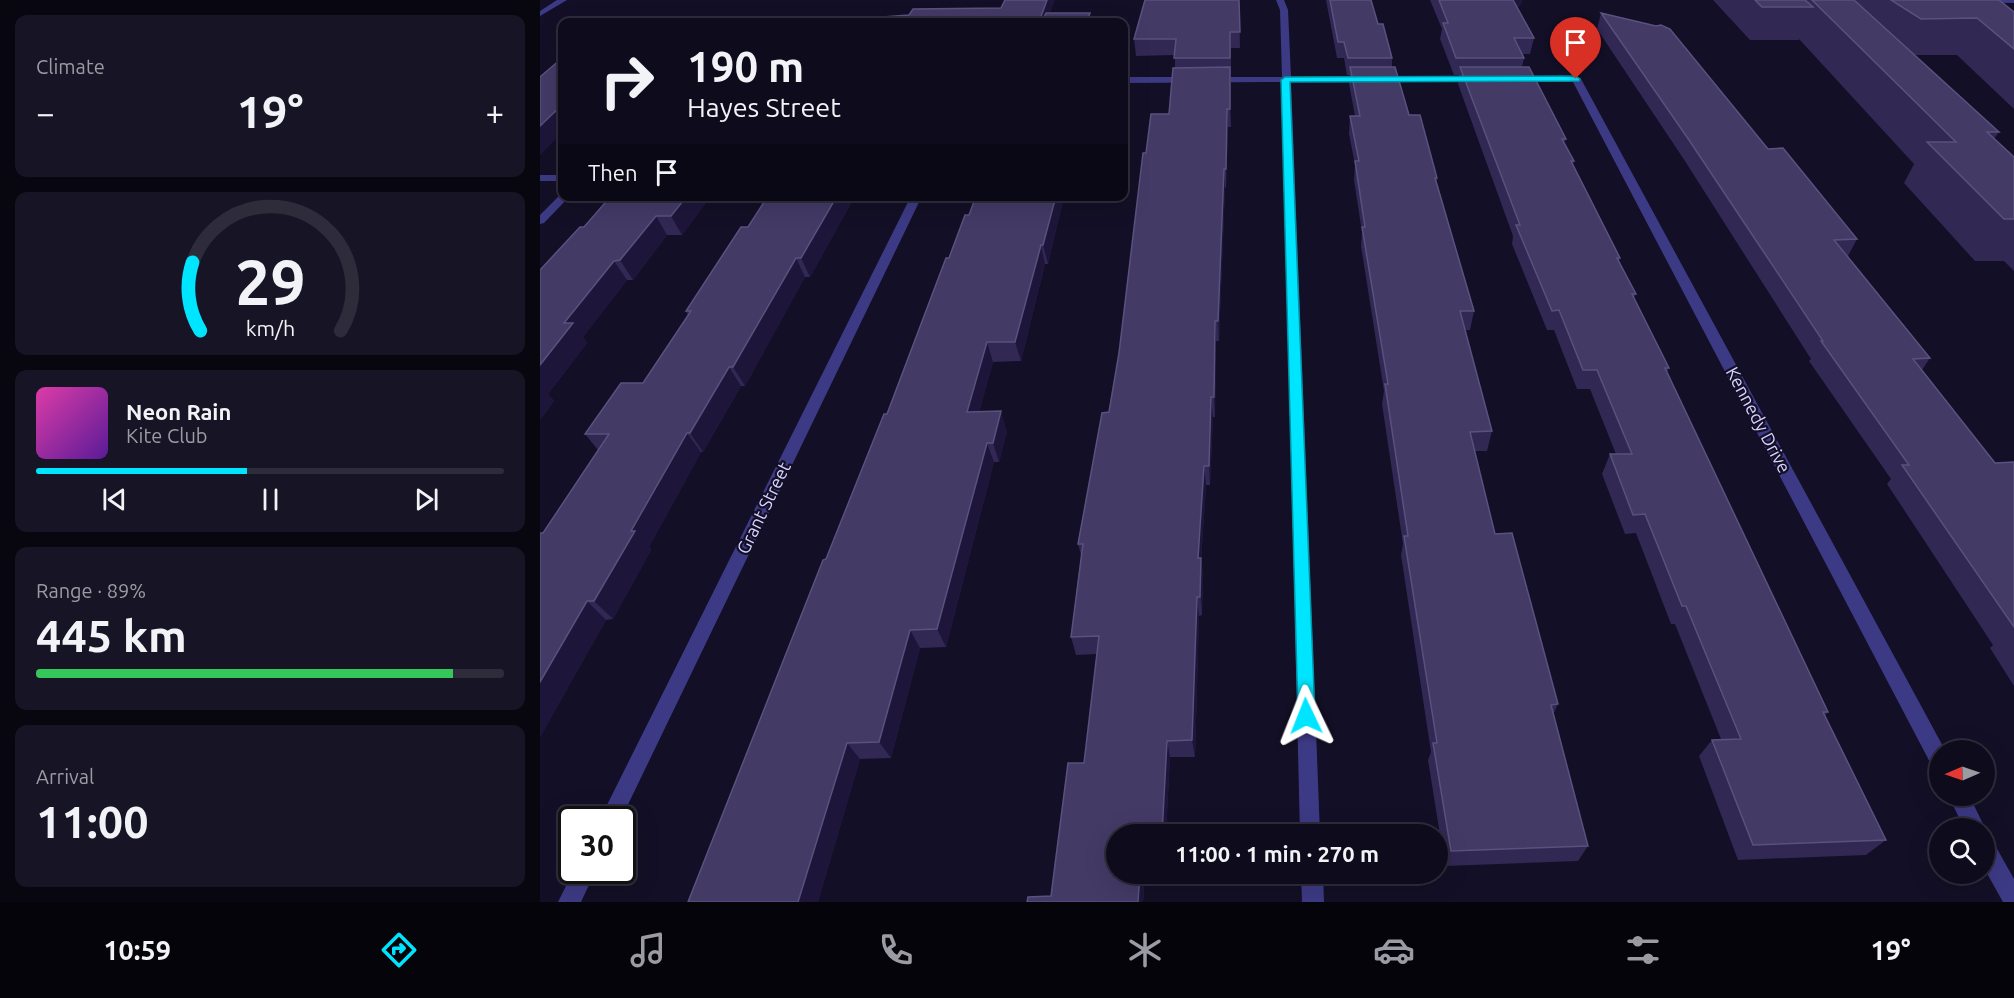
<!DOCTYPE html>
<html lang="en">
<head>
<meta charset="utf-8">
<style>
	:root { --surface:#0e0b1c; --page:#171425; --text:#f1f3f6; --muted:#9b9ba3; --line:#2e2b3b; --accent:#00e5ff }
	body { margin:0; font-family:Ubuntu,sans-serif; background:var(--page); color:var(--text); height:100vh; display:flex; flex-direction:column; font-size:22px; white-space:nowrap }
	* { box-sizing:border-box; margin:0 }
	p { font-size:20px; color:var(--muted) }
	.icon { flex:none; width:33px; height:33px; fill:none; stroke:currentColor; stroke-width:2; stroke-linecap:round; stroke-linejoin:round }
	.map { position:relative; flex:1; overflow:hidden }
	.drawer { display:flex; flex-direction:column; gap:15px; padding:15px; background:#08060f; width:540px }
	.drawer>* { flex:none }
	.guide { position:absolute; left:18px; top:18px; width:570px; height:183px; border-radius:12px; box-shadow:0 6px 24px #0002,0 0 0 2px var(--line); background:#0e0b1c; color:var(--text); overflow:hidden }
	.needle { width:39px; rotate:268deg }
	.buttons { position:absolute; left:1389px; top:740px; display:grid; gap:12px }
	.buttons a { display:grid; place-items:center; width:66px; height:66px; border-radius:50%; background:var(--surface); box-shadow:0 6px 24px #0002,0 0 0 2px var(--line); font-size:30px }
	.speed { position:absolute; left:18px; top:806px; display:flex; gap:12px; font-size:30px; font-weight:700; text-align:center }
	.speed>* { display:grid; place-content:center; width:78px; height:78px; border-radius:50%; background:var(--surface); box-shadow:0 6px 24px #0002,0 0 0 2px var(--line); line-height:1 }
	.speed .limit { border:3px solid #111; border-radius:9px; background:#fff; color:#111 }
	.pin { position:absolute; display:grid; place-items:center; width:51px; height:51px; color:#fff; margin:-62px -26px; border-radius:50% 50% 50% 0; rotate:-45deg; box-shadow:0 0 6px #0007 }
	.pin .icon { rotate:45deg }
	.me { position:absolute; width:66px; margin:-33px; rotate:358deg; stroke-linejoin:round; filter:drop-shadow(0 0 4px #0008) }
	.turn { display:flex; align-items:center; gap:21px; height:126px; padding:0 30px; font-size:27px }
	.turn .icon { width:78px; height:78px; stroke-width:2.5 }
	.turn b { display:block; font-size:42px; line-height:51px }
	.then { display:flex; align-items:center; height:57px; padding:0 30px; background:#0003; gap:12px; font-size:22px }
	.big { font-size:45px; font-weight:700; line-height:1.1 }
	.drawer .tile { flex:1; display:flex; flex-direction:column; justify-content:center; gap:9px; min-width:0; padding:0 21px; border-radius:12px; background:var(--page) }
	.drawer .dial { align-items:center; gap:0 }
	.dial svg { height:156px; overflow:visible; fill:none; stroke:var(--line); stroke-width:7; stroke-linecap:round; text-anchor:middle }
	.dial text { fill:var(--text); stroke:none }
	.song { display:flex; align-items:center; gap:18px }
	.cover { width:72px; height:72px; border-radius:9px; background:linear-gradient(135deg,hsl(320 70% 55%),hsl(270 70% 35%)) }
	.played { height:6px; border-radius:3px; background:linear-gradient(90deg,var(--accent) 45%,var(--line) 45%) }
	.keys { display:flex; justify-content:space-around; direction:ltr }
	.heat { display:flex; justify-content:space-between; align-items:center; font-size:33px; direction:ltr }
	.charge { height:9px; border-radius:4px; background:linear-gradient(90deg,#34c759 89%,var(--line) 0) }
	.trip { position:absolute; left:566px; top:824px; width:342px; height:60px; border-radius:30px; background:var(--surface); box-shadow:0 6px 24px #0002,0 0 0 2px var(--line); font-weight:700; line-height:60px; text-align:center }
	.tab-bar { display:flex; height:96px; justify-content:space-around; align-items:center; background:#06040b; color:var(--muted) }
	.tab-bar .icon { width:42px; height:42px }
	.tab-bar .current { color:var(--accent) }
	.tab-bar b { font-size:27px; color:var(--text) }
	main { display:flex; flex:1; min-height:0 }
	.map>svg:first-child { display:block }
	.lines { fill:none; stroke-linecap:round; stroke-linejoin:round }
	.minor { fill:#3d3a85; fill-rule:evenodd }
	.wall { fill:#312854 }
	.shaded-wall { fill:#1d163a }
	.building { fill:#433a66; stroke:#5a527e; stroke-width:1.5 }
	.route { fill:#00e5ff; stroke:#0095a6; stroke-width:1.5 }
	.labels { text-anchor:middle; stroke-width:4.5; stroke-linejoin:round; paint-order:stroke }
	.street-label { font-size:18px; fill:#d9d4ff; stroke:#130f26 }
</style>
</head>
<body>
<main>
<section class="drawer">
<div class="tile"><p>Climate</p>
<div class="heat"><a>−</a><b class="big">19°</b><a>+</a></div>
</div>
<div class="tile dial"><svg viewBox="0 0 100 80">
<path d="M14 69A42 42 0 1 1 86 69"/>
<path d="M14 69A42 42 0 0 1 10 34" stroke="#00e5ff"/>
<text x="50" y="56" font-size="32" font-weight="700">29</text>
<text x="50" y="72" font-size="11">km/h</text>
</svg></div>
<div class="tile">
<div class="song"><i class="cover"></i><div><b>Neon Rain</b><p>Kite Club</p></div></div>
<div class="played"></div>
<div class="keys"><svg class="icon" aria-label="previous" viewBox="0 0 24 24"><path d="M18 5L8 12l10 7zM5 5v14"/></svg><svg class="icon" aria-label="pause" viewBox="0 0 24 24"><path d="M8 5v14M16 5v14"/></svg><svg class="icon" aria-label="next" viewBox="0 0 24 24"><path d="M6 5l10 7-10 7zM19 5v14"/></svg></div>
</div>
<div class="tile"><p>Range · 89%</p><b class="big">445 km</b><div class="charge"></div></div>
<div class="tile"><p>Arrival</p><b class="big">11:00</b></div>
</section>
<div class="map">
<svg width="1474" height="902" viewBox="0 0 1474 902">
	<rect width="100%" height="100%" fill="#130f26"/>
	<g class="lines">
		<!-- minor -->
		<path class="minor" d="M17 0H27L0 16V11Z
			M736 0H744L748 10 751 77 937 76 942 79 937 82H751L780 834H760L742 82 584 83V77H742L740 10Z
			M1397 0H1474V3L1401 2Z
			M1036 76 1041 79 1405 750H1400V770L1393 768 1033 82H976L971 79 976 76Z
			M0 175H22V181H0Z
			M22 193V196H30L4 223 0 224V215Z
			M371 196H382L81 819H60Z
			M1408 795H1429L1445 828 1444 830V828H1424Z
			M1444 835 1451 838 1474 879V902H1463L1444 868Z
			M34 870H56L41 902H18Z
			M761 873H783L784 902H762Z"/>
	</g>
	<!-- wall -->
	<path class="wall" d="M699 0 700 48H691V127H688L686 188H685L679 341H676L675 417H673L670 485H666L661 560 663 576 662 615 659 616 655 757H630L626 834H576V873H605L603 902 511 896 544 763 557 654 536 655 531 637 541 555 538 544 569 412 579 353 606 153 629 114 635 68V55L596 56 594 39Z
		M786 0H831L838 24 852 58V67L869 115 897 178V182L934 311 930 330H925L952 431 947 451H934L955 534 1018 704 1013 715 1048 846 1038 861 905 866 888 760 891 752 861 555 863 544 842 404 844 391 821 246 822 232 814 180 815 165 809 134 810 116H815L809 84V75H807L804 58H797Z
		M890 0H982L981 4 977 7 994 38 990 54H983L984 58 982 67 1026 139 1024 143 1034 161 1033 164 1080 258 1079 261 1096 294 1094 298 1129 368 1127 372 1288 712 1285 715 1346 840 1326 855 1198 860 1159 756 1172 740 1181 739 1135 624H1131L1096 533 1085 534 1062 474 1070 454H1076L1050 389H1037L1014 330H1007L972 244 973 236 918 84 919 75H914L900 39 902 29Z
		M1173 0H1314L1315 1 1316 0H1459L1474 12V109L1417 55H1374L1459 132 1454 139 1474 157V271L1464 261H1435L1364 183 1374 164 1259 39V40H1210Z
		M1061 13 1228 149 1317 239 1308 256 1390 358 1382 370 1455 463 1474 462V686L1450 648 1453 645 1347 484 1351 479 1269 361 1271 359 1143 158 1057 29Z
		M228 196H315L270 277H265L205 386H201L163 452H161L109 547 111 550 73 619 66 620 0 737V533H3L58 450 45 434 103 383 148 315 146 311 208 227Z
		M524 196 508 264H505L481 361 453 362 439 412 467 431 459 462H454L406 647 380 648 351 758 320 759 278 902 286 559 347 414 409 258 429 215Z
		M164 202 165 204 142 235H127L93 280H87L43 337 47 343 8 394 14 401 0 420 44 227Z"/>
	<!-- shaded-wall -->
	<path class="shaded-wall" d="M507 0H515L507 22H499Z
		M969 0H982L981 4 967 11Z
		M550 13 551 22H547Z
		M690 67 691 85V127L690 109Z
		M22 105V133L0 155V126Z
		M687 109 688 127 686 188V169Z
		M684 169 685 188 679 341 678 321Z
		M147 196H168L164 202 165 204 142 235 131 216Z
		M297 196H315L270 277 261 258Z
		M516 196H524L508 264 503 245Z
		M116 216 127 235 93 280 80 260Z
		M501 245 505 264 481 361 475 342Z
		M256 258 265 277 205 386 193 367Z
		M74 261 87 280 43 337 47 343 8 394 14 401 0 420V365L24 323Z
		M675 321 676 341 675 417 674 397Z
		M447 342 453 362 434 432 427 412Z
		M189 367 201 386 163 452 150 433Z
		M671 397 673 417 670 485 669 466Z
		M461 411 467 431 459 462 453 443Z
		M147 433 161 452 109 547 111 550 73 619 54 601 91 531Z
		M447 443 454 462 406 647 397 629Z
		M664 466 666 485 661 560 663 576 662 615 658 558Z
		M657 597 659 616 655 757 652 740Z
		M47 601 66 620 0 737V682Z
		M370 630 380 648 351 758 339 742Z
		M627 741 630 757 626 834H622Z
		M307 743 320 759 278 902H258Z
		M600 873H605L603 902H598Z"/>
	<!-- building -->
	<path class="building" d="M465 0H507L499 22H339L343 17 369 15 373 9 461 8Z
		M605 0H699L700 32H690V58H634L636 39H594Z
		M790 0H831L838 24H843L852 58H808L804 42H798Z
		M899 0H973L994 38H974L984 58H916L903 23H908Z
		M1215 0H1265L1273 7H1222Z
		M1272 0H1314L1459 132H1447L1474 157V219H1464L1387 142H1416Z
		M1351 0H1459L1474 12V49L1437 18 1381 19Z
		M506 13H550L547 22H502Z
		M1061 13 1116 26 1121 25 1130 29 1228 149 1243 148 1317 239 1294 240 1390 358 1373 359 1455 463 1474 462V627L1362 465H1369L1281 341H1283L1149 140Z
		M231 18H283L279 22H227Z
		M21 59H22V105L0 126V77Z
		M690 67V109H687L686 169H684L678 321H675L674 397H671L669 466H664L658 558H661L660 597H657L652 740 627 741 622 834H576V873H600L598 902H487L488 897 511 896 528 763H544L559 636 531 637 543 544H538L562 413 569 412 579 353 603 153H606L611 114H629L633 68Z
		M810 67H855L869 115H880L897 178H895L934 311H920L952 431 930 432 955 534 972 533 1018 704 1011 705 1048 846 911 851 893 743H897L864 536H868L845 384H848L822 227H825L815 161H819L810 116H820Z
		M920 67H989L1026 139H1022L1034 161H1031L1080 258H1077L1096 294H1092L1129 368H1125L1288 712H1283L1346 840 1213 845 1172 740 1201 739 1146 606H1142L1105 514 1093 515 1070 454H1092L1057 370H1043L1019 310 1012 311 976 225H980Z
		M71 196H147L131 216H116L80 260 74 261 24 323H33L0 365V270L40 227H44Z
		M228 196H297L261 258H256L193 367H189L150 433H147L91 531H95L54 601H47L0 682V533H3L69 434H45L81 383H103L151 311H146L201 227H208Z
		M436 196H516L503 245H501L475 342H447L427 412 461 411 453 443H447L397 629 370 630 339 742 307 743 258 902H148L283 560 286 559 344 414H347L406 258H409L425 215H429Z"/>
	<!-- route -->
	<path class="route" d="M1036 76 1040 79 1039 81 750 82 775 716 773 722 766 724 760 722 758 716 741 80 745 77Z"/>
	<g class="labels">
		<!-- street labels -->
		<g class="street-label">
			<text transform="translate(1218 420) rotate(62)" y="6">Kennedy Drive</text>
			<text transform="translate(224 508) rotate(-64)" y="6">Grant Street</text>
		</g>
	</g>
</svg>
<div class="buttons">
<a><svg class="needle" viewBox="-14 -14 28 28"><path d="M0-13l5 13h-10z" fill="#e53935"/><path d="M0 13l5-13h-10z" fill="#9b9ba3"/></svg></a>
<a><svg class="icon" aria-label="search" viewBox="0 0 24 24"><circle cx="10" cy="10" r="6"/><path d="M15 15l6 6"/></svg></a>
</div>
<div class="speed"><div class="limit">30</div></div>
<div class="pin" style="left:1036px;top:79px;background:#d93025"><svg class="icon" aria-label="arrive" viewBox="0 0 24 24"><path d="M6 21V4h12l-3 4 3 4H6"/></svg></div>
<svg class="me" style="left:766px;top:716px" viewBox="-20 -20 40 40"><path d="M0-17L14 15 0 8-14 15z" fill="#00e5ff" stroke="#fff" stroke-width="4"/></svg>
<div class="trip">11:00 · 1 min · 270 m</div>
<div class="guide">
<div class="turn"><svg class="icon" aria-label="right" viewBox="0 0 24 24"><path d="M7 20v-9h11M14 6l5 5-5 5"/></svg><div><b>190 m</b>Hayes Street</div></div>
<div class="then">Then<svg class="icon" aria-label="arrive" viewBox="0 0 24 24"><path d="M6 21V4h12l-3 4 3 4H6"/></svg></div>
</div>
</div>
</main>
<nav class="tab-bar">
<b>10:59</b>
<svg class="icon current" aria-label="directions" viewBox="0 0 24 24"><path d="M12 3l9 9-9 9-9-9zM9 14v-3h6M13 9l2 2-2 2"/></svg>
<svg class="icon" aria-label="music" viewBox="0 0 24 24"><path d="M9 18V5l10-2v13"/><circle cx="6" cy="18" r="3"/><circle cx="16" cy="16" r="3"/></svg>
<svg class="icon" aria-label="phone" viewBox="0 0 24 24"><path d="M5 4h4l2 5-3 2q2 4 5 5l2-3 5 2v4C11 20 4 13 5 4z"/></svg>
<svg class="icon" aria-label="climate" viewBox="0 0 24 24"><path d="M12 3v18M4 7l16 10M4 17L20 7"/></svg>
<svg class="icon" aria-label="car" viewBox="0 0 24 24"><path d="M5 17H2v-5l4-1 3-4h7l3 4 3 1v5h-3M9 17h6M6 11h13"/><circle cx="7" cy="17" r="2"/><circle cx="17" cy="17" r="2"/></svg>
<svg class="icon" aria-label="filters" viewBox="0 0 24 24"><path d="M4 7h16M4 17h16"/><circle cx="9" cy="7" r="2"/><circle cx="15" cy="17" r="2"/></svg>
<b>19°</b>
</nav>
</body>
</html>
